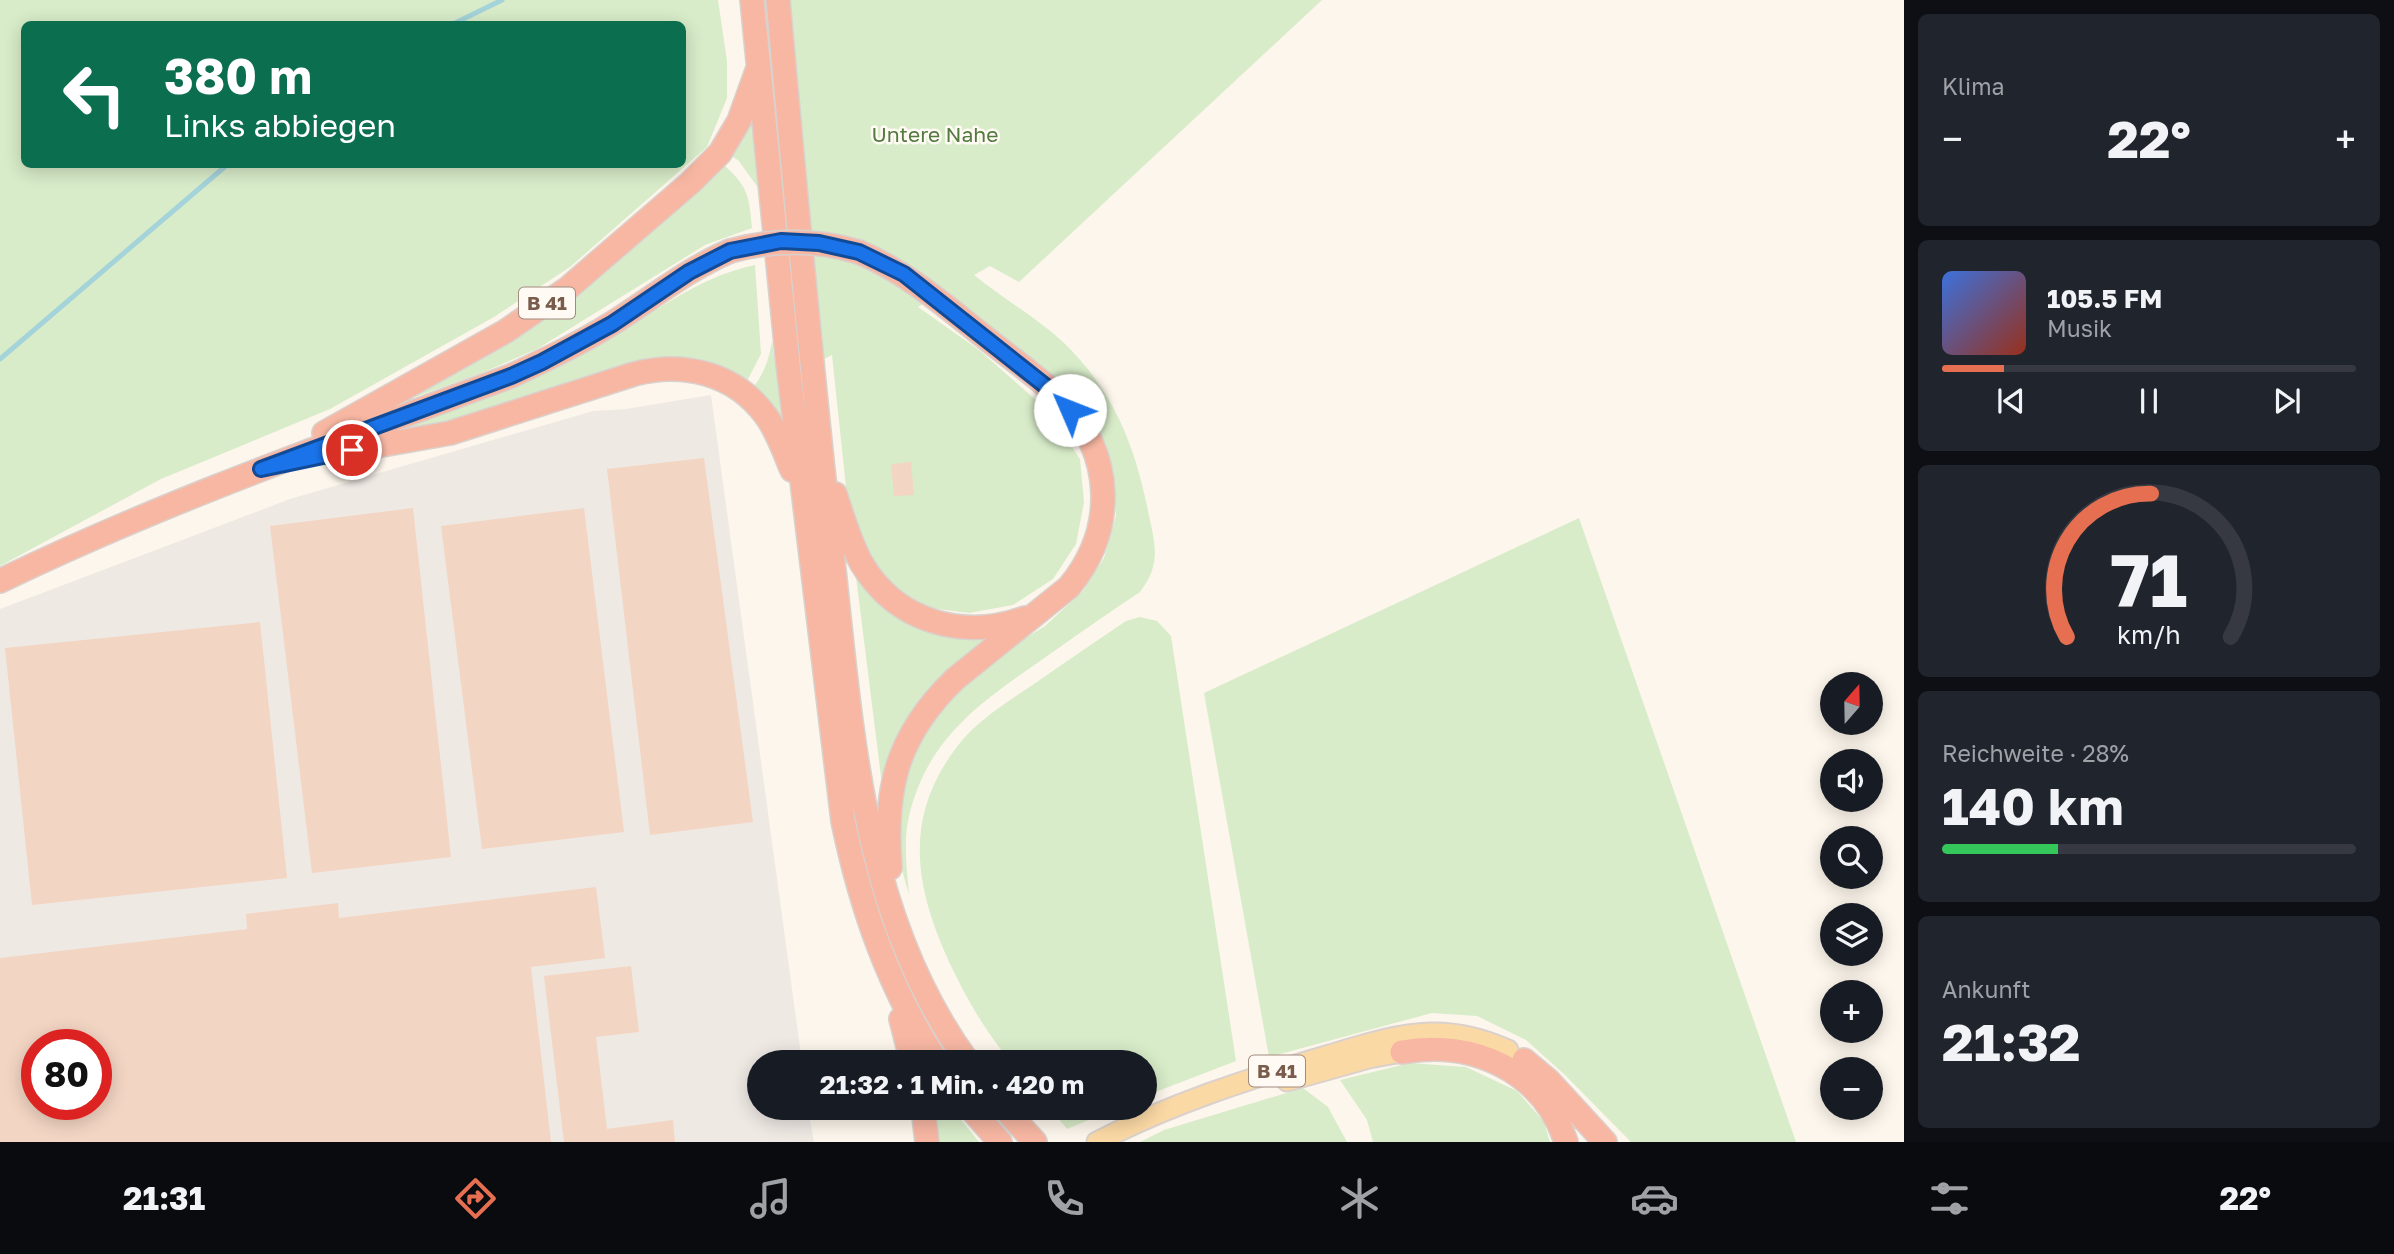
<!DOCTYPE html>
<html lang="de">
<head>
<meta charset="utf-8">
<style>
	:root { --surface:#171b24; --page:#20242c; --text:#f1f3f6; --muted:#9ea1a6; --line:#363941; --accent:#e76f51 }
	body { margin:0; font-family:"Golos Text",sans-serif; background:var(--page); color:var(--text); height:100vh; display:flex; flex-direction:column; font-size:26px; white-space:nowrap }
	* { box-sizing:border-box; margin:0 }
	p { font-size:23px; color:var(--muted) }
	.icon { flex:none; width:38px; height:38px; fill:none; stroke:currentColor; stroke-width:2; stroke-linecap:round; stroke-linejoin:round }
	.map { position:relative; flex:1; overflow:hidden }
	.sheet { display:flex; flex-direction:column; gap:14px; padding:14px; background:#0d0f14; width:490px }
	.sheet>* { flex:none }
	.banner { position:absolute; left:21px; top:21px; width:665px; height:147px; border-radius:10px; box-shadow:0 4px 18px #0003; background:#0b6e4f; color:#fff; overflow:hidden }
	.needle { width:46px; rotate:20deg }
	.fabs { position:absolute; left:1820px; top:672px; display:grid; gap:14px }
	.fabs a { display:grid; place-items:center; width:63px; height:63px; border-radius:50%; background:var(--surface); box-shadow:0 4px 18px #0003; font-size:35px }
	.speed { position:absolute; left:21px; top:1029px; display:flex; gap:14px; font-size:35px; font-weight:700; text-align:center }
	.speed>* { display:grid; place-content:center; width:91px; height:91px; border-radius:50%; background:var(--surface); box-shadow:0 4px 18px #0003; line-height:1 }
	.speed .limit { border:10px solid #d22; background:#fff; color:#111 }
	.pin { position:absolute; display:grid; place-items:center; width:60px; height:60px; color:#fff; margin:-30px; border:4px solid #fff; border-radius:50%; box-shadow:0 2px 7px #0007 }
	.me { position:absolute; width:77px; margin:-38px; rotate:314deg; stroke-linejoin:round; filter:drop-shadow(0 0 5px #0008) }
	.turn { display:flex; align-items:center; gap:24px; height:147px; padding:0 28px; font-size:32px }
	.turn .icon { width:91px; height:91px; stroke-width:2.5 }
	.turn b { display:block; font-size:49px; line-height:60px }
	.big { font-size:52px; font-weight:700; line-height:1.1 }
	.sheet .widget { flex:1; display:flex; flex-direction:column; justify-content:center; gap:10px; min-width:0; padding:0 24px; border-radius:10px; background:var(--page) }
	.sheet .dial { align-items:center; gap:0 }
	.dial svg { height:182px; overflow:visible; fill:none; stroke:var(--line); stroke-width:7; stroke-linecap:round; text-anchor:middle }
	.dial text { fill:var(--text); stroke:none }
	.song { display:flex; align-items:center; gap:21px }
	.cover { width:84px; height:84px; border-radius:10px; background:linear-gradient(135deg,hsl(220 70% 55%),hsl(10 70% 35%)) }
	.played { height:7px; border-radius:4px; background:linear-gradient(90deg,var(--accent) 15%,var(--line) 15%) }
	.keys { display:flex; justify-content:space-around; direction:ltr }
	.heat { display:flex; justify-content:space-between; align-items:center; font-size:38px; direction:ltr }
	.charge { height:10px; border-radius:5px; background:linear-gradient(90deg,#34c759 28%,var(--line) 0) }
	.trip { position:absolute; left:747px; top:1050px; width:410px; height:70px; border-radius:35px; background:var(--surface); box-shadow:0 4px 18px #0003; font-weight:700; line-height:70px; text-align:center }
	.tab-bar { display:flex; height:112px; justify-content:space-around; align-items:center; background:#090b0e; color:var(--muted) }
	.tab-bar .icon { width:49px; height:49px }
	.tab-bar .current { color:var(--accent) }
	.tab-bar b { font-size:32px; color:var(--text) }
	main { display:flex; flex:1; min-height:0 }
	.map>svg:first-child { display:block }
	.industrial { fill:#efe9e4; fill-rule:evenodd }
	.green { fill:#d8ecc9; fill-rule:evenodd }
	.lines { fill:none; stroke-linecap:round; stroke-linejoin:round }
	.stream { stroke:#a5d3da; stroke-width:5 }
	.building { fill:#f3d5c3; fill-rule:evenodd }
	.primary-casing { stroke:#dad1cd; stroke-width:23 }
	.highway-casing { stroke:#dad1cd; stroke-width:26 }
	.primary { stroke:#fbd9a5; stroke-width:19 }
	.highway { stroke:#f7b7a3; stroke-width:23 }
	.highway-bridge-casing { stroke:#dad1cd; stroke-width:26; stroke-linecap:butt }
	.highway-bridge { stroke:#f7b7a3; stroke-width:23 }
	.route-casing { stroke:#114b97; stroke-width:18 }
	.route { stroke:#1a73e8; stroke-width:12 }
	.labels { text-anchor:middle; stroke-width:5; stroke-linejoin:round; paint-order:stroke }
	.shield { fill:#fffaf3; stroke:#a28b7f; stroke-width:2 }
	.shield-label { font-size:19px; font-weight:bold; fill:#7a5c4d }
	.park-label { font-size:21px; fill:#537a41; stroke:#fffaf3 }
</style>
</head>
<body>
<main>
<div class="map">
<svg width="1904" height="1142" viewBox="0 0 1904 1142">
	<rect width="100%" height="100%" fill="#fdf6ec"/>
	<!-- industrial -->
	<path class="industrial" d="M711 395 802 1062H760V1108H808L814 1142H0V609L290 499 593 411 626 409ZM37 1045H96V1104H37Z"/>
	<!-- green -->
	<path class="green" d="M0 0H718L727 61V98L707 147 570 267 494 317 330 409 161 479 0 566ZM24 24H682V164H24Z
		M786 0H1322L1019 282 990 266 974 275C1002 298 1036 317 1063 342 1113 390 1135 445 1148 511 1155 545 1162 563 1140 592 1107 614 1075 636 1043 659 981 702 928 737 909 816 903 841 907 870 909 895L898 855 897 811 906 762 928 721 959 686 1003 652 1045 626 1083 591 1104 558 1116 516 1113 468 1097 428 1062 385 946 290 918 307 979 350 1045 408 1080 459 1084 502 1076 544 1053 579 1013 605 969 613 930 608 894 588 867 555 847 497 832 355 822 360Z
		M752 100 759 189 738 160 729 155Z
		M723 164C748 187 749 194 752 228L705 245 537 349 479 374 376 411 492 349Z
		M755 265 761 354 746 383 703 364 444 426 361 441C433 415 508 393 576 358 637 327 688 279 755 265Z
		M772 341 785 435 753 388C764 373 769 360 772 341Z
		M1579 518 1796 1142H1631L1565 1075 1526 1040 1477 1016 1432 1013 1269 1057 1204 693Z
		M855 569 873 593 1003 634 974 651 882 785Z
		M1140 617 1157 621 1171 636 1236 1061 1145 1096 1144 1062H1011C987 1034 968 1001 952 968 916 891 901 821 956 748 976 721 1006 703 1034 684 1064 663 1095 642 1126 621Z
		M1410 1063 1466 1067 1517 1091 1544 1122 1550 1142H1373L1367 1120 1340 1080Z
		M1303 1088 1328 1107 1347 1142H1140L1164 1130Z
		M931 1108H952L979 1142H936Z
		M1050 1108H1117L1067 1129Z"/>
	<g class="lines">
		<!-- stream -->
		<path class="stream" d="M453 24 502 0
			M0 359 228 164"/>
	</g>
	<!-- building -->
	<path class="building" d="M704 458 753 822 650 835 607 469Z
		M911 462 914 495 894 496 891 464Z
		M413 508 451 857 312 873 270 526Z
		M584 508 624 832 482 849 441 526Z
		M260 622 287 878 32 905 5 648Z
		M596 887 605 958 531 967 551 1142H0V958L247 929 246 914 338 903 339 918ZM37 1045H96V1104H37Z
		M631 966 639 1032 596 1037 607 1129 673 1120 675 1142H564L544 976Z"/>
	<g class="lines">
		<defs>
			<path id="primary" d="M1287 1081 1369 1058 1402 1052
				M1097 1142C1170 1104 1248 1079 1326 1056 1360 1046 1395 1034 1430 1033 1458 1032 1483 1039 1508 1050"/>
			<path id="highway" d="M752 0 788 365 843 821C861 908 889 988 937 1062
				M778 0C794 178 810 356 830 534 851 713 857 911 968 1062
				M859 252C906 272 943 304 982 335 1008 356 1037 376 1061 399 1114 454 1117 529 1069 587L955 679C896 736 884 789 890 868
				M324 433 506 331 567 289 690 183 720 153 739 121 757 71
				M331 454 450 433 634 374C683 361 735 373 766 416 778 432 784 452 792 470
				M835 494C843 518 850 543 862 564 897 623 964 640 1025 618
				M0 581C165 501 339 440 511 376 545 360 579 344 611 324 651 299 686 270 730 251
				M901 1019 912 1062
				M1402 1052C1473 1039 1543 1071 1566 1142
				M1524 1060 1549 1081 1605 1142
				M923 1108 927 1142
				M970 1108 1000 1142
				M1004 1108 1035 1142"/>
		</defs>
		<!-- primary casing -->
		<use href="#primary" class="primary-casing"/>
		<!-- highway casing -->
		<use href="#highway" class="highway-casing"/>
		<!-- primary -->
		<use href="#primary" class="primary"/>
		<!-- highway -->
		<use href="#highway" class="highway"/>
		<defs>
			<path id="highway-bridge" d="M730 251C774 239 815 239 859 252"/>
		</defs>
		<!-- highway-bridge casing -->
		<use href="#highway-bridge" class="highway-bridge-casing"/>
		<!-- highway-bridge -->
		<use href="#highway-bridge" class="highway-bridge"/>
	</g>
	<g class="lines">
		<defs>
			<path id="route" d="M352 450 261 469 511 376 542 362 612 324 689 272 730 251 781 241 819 243 859 252 904 274 1048 388 1070 410"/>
		</defs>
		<!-- route casing -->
		<use href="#route" class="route-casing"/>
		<!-- route -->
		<use href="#route" class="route"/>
	</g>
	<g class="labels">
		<!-- shield labels -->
		<g class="shield">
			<rect x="519" y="287.5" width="56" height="31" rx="5"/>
			<rect x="1249" y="1055.5" width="56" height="31" rx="5"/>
		</g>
		<g class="shield-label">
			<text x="547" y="310">B 41</text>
			<text x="1277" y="1078">B 41</text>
		</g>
		<!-- park labels -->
		<g class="park-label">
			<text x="935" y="142">Untere Nahe</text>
		</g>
	</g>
</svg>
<div class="fabs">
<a><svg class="needle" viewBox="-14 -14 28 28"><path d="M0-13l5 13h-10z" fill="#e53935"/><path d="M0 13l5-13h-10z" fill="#9ea1a6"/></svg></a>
<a><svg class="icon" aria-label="sound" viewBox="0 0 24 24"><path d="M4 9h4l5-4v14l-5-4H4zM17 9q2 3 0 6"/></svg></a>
<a><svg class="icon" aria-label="search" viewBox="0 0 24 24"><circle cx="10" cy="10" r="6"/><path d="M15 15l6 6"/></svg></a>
<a><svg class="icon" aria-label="layers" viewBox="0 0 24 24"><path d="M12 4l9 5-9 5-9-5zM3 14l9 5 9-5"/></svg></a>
<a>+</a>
<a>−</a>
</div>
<div class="speed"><div class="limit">80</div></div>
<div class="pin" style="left:352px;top:450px;background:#d93025"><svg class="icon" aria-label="arrive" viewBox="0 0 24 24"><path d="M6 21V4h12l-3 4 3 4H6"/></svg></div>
<svg class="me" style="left:1070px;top:410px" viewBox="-20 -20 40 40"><circle r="19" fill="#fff"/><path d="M0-13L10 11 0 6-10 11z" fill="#1a73e8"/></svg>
<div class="trip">21:32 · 1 Min. · 420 m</div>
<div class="banner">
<div class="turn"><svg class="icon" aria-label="left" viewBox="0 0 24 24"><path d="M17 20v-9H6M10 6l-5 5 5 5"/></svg><div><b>380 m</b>Links abbiegen</div></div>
</div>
</div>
<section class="sheet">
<div class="widget"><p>Klima</p>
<div class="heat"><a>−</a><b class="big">22°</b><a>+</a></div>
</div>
<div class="widget">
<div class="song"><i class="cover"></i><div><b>105.5 FM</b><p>Musik</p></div></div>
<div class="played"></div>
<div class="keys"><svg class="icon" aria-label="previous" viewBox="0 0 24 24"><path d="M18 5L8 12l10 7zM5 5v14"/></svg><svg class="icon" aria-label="pause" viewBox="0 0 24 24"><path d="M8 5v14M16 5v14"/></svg><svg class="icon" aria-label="next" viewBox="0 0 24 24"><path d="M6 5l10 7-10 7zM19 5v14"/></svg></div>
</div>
<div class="widget dial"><svg viewBox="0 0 100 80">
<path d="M14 69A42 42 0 1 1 86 69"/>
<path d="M14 69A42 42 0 0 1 51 6" stroke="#e76f51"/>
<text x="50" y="56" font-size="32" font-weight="700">71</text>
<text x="50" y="72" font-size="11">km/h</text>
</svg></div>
<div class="widget"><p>Reichweite · 28%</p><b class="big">140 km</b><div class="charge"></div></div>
<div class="widget"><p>Ankunft</p><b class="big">21:32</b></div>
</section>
</main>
<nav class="tab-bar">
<b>21:31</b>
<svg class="icon current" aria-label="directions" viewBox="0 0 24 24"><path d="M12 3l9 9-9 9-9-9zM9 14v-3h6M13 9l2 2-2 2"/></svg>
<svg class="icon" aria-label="music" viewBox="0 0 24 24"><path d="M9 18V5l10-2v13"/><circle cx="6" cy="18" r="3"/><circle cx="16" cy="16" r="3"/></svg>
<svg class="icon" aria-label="phone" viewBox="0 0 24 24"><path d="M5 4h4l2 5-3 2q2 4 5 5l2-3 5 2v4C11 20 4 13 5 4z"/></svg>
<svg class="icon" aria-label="climate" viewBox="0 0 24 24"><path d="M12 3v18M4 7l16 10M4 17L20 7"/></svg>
<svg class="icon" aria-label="car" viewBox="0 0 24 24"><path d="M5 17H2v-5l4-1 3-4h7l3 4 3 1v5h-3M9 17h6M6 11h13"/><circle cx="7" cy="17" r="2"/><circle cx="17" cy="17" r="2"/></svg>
<svg class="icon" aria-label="filters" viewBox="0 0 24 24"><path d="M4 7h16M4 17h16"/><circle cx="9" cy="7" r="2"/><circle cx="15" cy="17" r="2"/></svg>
<b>22°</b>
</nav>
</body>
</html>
